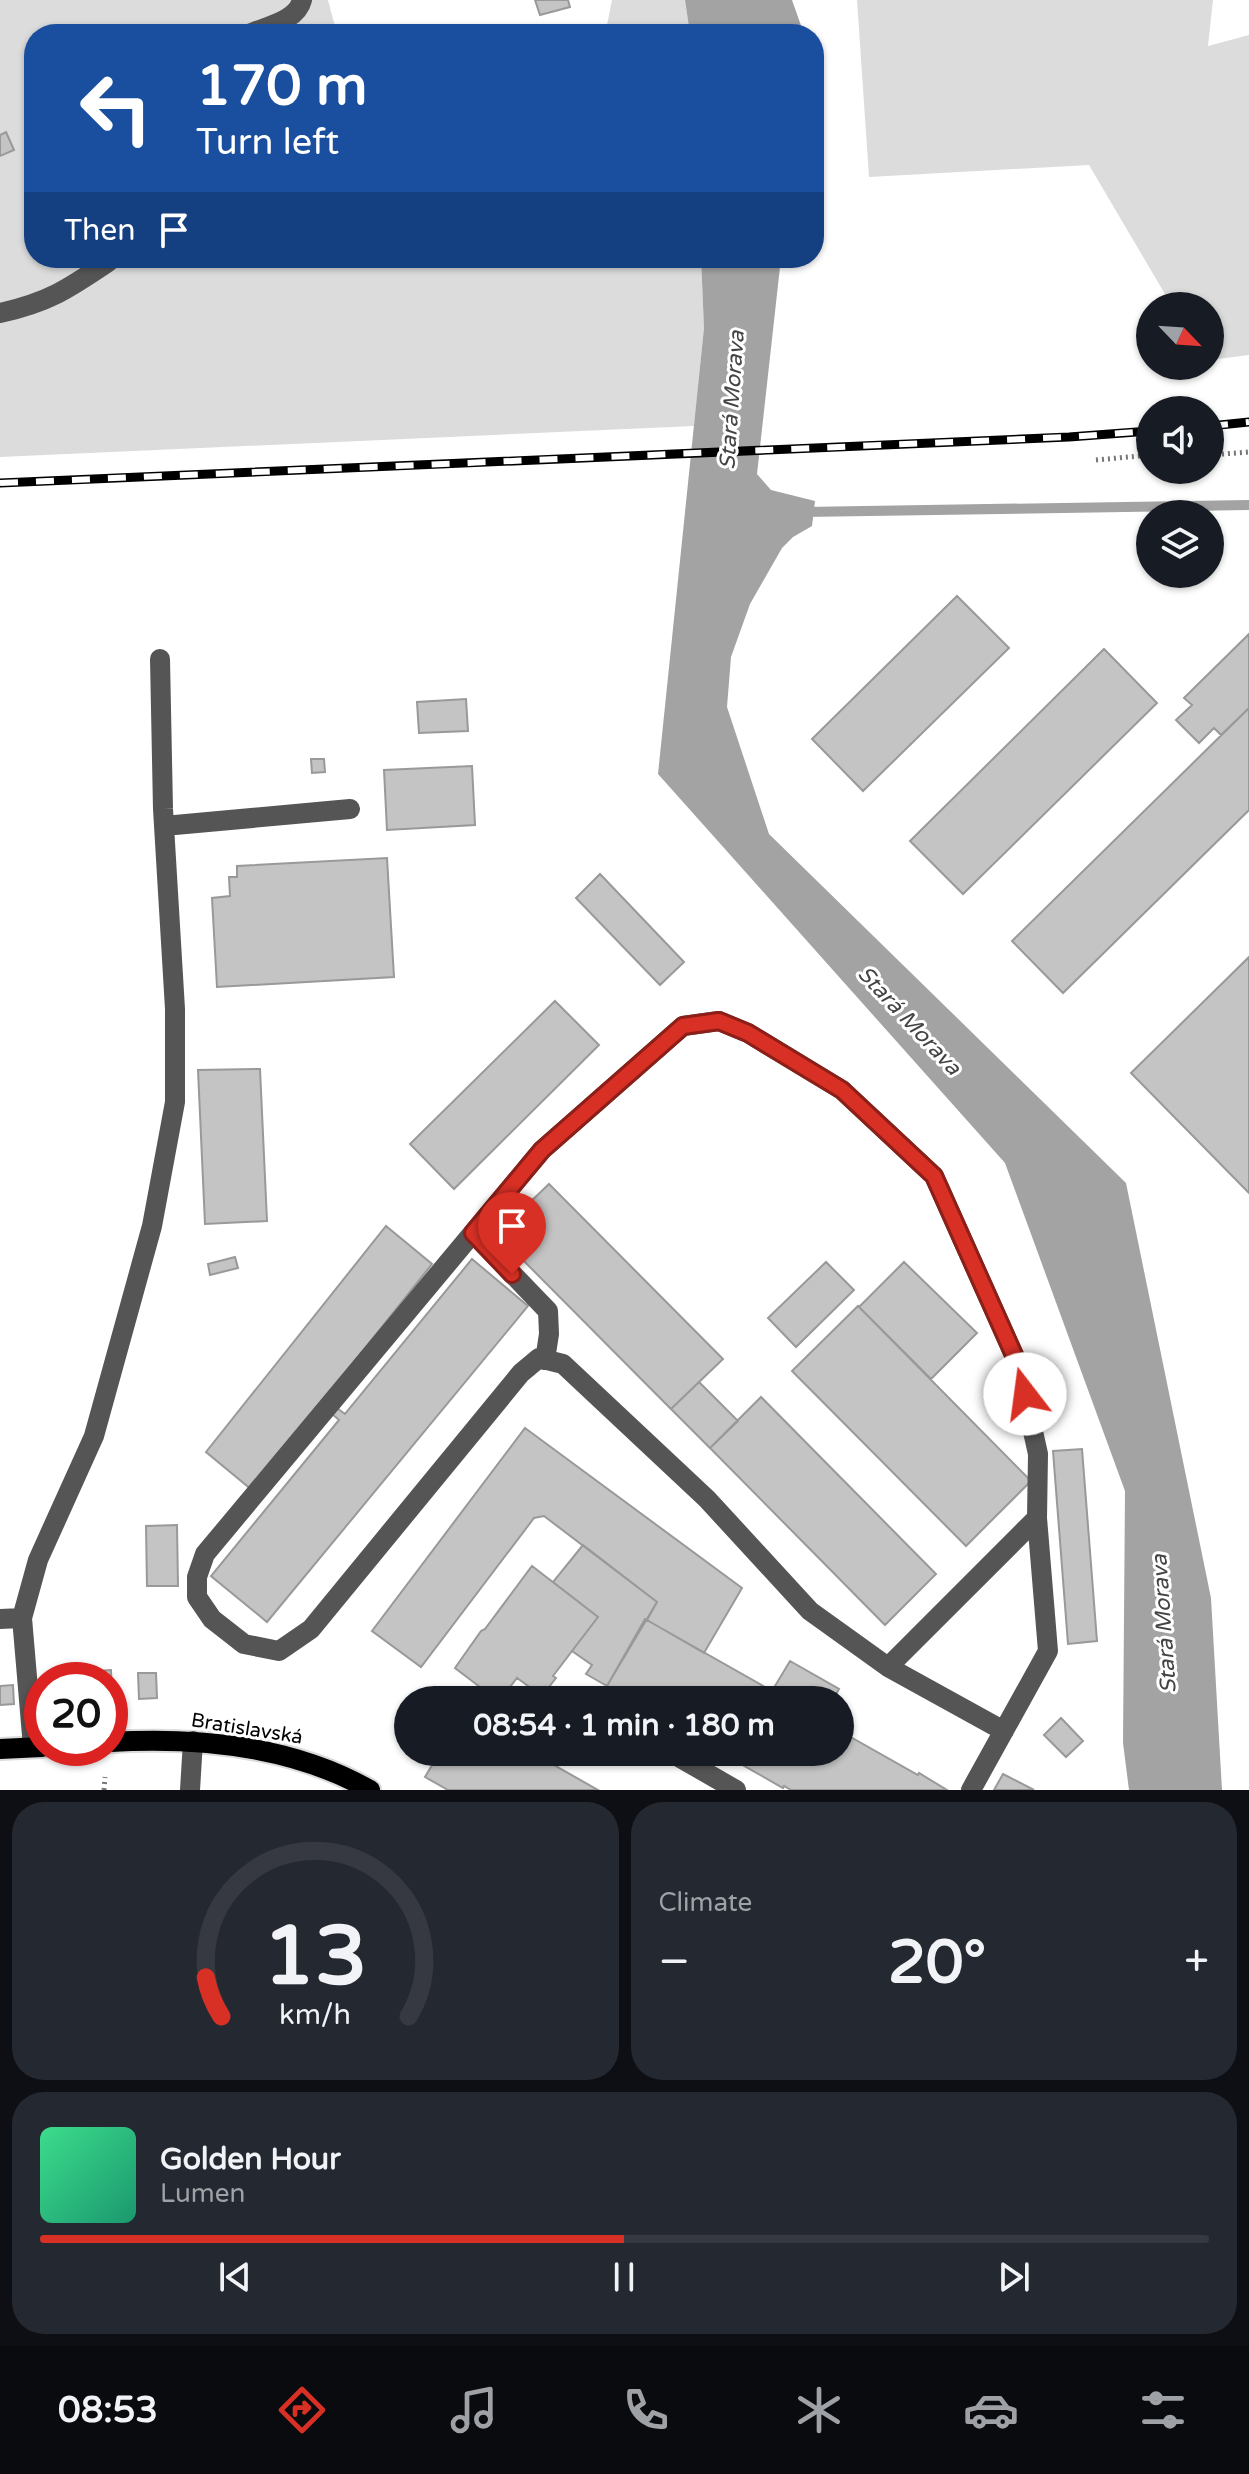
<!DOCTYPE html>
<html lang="en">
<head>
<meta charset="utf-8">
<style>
	:root { --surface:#171b24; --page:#242831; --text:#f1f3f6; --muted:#9ea1a6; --line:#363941; --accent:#d93025 }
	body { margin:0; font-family:"Varela Round",sans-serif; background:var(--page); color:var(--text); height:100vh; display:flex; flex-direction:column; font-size:30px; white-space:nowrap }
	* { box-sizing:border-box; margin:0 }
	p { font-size:26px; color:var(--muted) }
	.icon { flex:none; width:44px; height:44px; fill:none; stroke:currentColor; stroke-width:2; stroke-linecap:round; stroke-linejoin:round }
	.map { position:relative; height:1790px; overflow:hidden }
	.details { display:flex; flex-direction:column; gap:12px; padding:12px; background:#0d0f14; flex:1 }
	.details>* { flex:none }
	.banner { position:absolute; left:24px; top:24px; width:800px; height:244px; border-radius:32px; box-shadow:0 2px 6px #0004; background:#1a4fa0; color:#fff; overflow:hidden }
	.needle { width:52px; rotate:115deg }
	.fabs { position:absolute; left:1136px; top:292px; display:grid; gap:16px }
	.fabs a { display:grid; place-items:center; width:88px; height:88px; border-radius:50%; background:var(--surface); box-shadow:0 2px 6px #0004; font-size:40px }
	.speed { position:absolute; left:24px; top:1662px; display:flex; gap:16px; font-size:40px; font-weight:700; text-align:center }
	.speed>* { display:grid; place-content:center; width:104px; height:104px; border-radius:50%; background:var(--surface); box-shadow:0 2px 6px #0004; line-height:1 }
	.speed .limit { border:12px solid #d22; background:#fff; color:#111 }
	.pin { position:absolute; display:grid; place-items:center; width:68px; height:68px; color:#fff; margin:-82px -34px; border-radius:50% 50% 50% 0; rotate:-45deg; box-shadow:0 0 8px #0007 }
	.pin .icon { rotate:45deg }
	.me { position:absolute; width:88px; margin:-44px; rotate:345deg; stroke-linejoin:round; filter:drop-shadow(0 0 6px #0008) }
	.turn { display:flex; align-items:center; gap:28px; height:168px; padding:0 40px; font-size:36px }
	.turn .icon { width:104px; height:104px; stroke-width:2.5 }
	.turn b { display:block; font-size:56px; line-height:68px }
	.then { display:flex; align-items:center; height:76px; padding:0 40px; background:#0003; gap:16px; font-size:30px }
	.big { font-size:60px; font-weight:700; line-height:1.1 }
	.details .card { flex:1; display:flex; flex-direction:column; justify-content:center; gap:12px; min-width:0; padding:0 28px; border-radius:32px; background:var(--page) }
	.details .dial { align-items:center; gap:0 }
	.dial svg { height:208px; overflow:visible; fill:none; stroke:var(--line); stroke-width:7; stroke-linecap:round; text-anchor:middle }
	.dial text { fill:var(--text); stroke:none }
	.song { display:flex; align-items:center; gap:24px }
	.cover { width:96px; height:96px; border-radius:12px; background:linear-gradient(135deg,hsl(150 70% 55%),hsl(160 70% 35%)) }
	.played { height:8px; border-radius:4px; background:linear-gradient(90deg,var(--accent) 50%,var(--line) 50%) }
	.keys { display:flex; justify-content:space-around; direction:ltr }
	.heat { display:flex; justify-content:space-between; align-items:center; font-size:44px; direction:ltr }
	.details .tiles { flex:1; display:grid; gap:12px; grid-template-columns:1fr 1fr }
	.card:last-child { grid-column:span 2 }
	.trip { position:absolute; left:394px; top:1686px; width:460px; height:80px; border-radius:40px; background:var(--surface); box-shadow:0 2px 6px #0004; font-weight:700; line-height:80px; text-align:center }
	.menu { display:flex; height:128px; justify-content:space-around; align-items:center; background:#090b0e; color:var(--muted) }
	.menu .icon { width:56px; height:56px }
	.menu .active { color:var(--accent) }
	.menu b { font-size:36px; color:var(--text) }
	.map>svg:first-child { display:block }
	.green { fill:#dcdcdc }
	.water { fill:#a3a3a3 }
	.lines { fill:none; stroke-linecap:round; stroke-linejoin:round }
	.stream { stroke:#a3a3a3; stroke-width:10 }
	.building { fill:#c4c4c4; stroke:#999; stroke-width:2 }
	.major-casing { stroke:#dbdbdb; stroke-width:24 }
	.path { stroke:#777; stroke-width:5; stroke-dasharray:2 4; stroke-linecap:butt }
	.minor { stroke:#555; stroke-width:20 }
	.major { stroke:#000; stroke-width:20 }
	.rail-casing { stroke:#000; stroke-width:9 }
	.rail { stroke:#fff; stroke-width:6; stroke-dasharray:18; stroke-linecap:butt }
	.route-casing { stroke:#8d1f18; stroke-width:20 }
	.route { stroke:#d93025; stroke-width:14 }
	.labels { text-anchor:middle; stroke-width:6; stroke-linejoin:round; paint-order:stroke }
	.street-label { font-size:20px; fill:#000; stroke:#fff }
	.water-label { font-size:22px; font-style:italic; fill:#444; stroke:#fff }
</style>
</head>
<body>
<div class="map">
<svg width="1249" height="1790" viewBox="0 0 1249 1790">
	<rect width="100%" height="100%" fill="#fff"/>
	<!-- green -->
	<path class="green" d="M0 0H328L337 34H34V258H701L704 328 694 426 0 457Z
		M612 0H685L690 34H602L607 25Z
		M857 0H1213L1208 46 1249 35V355L1210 360V306H1172L1089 165 869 177Z"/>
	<!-- water -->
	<path class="water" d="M685 0H792L804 34H690Z
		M701 258H781L757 474 771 490 815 501 812 526 793 537 782 548 750 604 731 657 727 707 769 834 1126 1183 1211 1598 1222 1790H1129L1123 1743 1125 1491 1005 1163 658 774 704 328Z"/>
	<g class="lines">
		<!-- stream -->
		<path class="stream" d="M803 512 1249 505"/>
	</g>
	<!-- building -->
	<path class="building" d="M535 0H568L570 7 540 15Z
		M6 132 14 150 0 156V135Z
		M957 596 1009 648 863 791 812 739Z
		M1249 634V708L1221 735 1214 728 1199 743 1176 720 1192 705 1184 698Z
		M1104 649 1157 703 963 894 910 841Z
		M466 699 468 731 419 733 417 702Z
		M1249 708V810L1063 993 1012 941Z
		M311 759H324L325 772 312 773Z
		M472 766 475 825 387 830 384 770Z
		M387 858 394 977 217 987 212 898 230 896 229 877H237V866Z
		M600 874 684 962 660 985 576 898Z
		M1249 957V1193L1131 1073Z
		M555 1001 599 1045 454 1189 410 1144Z
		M260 1069 267 1221 205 1224 198 1070Z
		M549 1184 723 1359 671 1409 497 1234Z
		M386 1226 432 1264 252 1490 206 1452Z
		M235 1257 238 1268 210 1275 208 1264Z
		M472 1259 528 1306 267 1622 211 1576 339 1420 332 1414 337 1408 345 1414Z
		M826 1262 854 1290 796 1347 768 1318Z
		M904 1262 977 1333 931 1379 859 1307Z
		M858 1306 1031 1481 966 1546 792 1371Z
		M699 1382 738 1421 710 1448 671 1409Z
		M761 1397 936 1574 885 1625 710 1448Z
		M525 1428 742 1588 704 1653 647 1620 657 1602 544 1516 534 1518 421 1667 372 1631Z
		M1082 1449 1097 1641 1068 1644 1053 1451Z
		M177 1525 178 1586H147L146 1526Z
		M583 1545 657 1602 607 1686 586 1674 592 1665 572 1651 598 1617 553 1582Z
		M532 1566 598 1617 553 1676 556 1678 545 1692 535 1691 517 1678 500 1700H497L455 1668 481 1631 485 1629Z
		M645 1619 772 1691 790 1661 839 1689 833 1700H631L607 1686Z
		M111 1670 112 1693H110V1680H97V1671Z
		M138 1673H156L157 1698 139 1699Z
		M13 1685 14 1704 0 1705V1686Z
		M1061 1718 1083 1741 1066 1757 1044 1735Z
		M840 1731 918 1775 919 1773 947 1790H791L784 1786 783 1788 732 1759 734 1757 726 1752H840Z
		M440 1752H531L598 1790H448L425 1777Z
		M1003 1774 1034 1790H994Z"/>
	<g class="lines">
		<defs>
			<path id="major" d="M110 1742C198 1737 291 1745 370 1790
				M0 1749 42 1747"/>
		</defs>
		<!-- major casing -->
		<use href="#major" class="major-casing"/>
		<!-- path -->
		<path class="path" d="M1210 455 1249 452
			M1096 460 1150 455
			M104 1790 105 1777"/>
		<!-- minor -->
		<path class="minor" d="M249 34C267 26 297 21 302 0
			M0 313C49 302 68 289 108 262L107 258
			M164 826 350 809
			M473 1233 548 1311 549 1334 545 1360
			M22 1618 38 1560 94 1436 152 1226 175 1102V1009L163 809 160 659
			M0 1619 22 1618 33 1747
			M888 1667 810 1611 707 1499 563 1364 539 1358 521 1373 311 1629 279 1651 244 1644 212 1619 197 1597V1577L205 1554 542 1150 683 1026 719 1021 748 1033 842 1090 934 1176 1018 1364 1038 1454 1037 1518
			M670 1752 736 1790
			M190 1790 193 1741
			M971 1790 1048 1651 1037 1518 888 1667 1004 1731"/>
		<!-- major -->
		<use href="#major" class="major"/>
		<defs>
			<path id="rail" d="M1210 426 1249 422
				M0 483 1069 437 1150 431"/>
		</defs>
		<!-- rail casing -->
		<use href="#rail" class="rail-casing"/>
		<!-- rail -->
		<use href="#rail" class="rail"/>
	</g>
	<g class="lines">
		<defs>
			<path id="route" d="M512 1274 473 1233 542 1150 683 1026 719 1021 748 1033 842 1090 934 1176 1018 1364 1025 1394"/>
		</defs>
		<!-- route casing -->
		<use href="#route" class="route-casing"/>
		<!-- route -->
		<use href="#route" class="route"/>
	</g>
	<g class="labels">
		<!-- street labels -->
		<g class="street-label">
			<text transform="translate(247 1728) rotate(9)" y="7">Bratislavská</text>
		</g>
		<!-- water labels -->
		<g class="water-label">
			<text transform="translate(731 400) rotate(-86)" y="8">Stará Morava</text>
			<text transform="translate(910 1020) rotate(47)" y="8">Stará Morava</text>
			<text transform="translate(1163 1624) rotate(-94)" y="8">Stará Morava</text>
		</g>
	</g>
</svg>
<div class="fabs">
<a><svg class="needle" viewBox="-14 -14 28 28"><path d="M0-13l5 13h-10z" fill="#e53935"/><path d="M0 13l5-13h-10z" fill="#9ea1a6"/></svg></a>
<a><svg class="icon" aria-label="sound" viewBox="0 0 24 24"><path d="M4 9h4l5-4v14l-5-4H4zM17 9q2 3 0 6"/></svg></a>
<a><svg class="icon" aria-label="layers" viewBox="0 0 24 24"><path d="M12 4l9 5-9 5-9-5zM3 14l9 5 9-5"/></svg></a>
</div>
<div class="speed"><div class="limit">20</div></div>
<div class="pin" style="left:512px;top:1274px;background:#d93025"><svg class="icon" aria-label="arrive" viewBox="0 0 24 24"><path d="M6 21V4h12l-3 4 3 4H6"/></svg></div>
<svg class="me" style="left:1025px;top:1394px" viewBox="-20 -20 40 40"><circle r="19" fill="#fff"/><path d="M0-13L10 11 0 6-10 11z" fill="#d93025"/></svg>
<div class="trip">08:54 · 1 min · 180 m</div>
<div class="banner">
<div class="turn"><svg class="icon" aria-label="left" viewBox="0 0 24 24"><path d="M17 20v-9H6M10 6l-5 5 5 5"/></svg><div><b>170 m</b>Turn left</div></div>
<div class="then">Then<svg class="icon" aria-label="arrive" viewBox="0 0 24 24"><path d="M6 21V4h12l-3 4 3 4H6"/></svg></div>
</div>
</div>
<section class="details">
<div class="tiles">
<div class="card dial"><svg viewBox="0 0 100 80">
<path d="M14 69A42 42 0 1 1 86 69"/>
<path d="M14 69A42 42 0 0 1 8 54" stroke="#d93025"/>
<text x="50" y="56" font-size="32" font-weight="700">13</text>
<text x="50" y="72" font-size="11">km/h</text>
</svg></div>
<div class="card"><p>Climate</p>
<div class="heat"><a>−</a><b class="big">20°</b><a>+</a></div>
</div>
<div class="card">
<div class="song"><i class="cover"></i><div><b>Golden Hour</b><p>Lumen</p></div></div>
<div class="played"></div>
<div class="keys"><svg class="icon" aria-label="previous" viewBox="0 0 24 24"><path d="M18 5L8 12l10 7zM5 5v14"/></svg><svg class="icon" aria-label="pause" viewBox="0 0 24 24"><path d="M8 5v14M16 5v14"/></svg><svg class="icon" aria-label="next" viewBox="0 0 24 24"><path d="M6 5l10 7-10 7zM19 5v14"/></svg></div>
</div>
</div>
</section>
<nav class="menu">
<b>08:53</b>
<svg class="icon active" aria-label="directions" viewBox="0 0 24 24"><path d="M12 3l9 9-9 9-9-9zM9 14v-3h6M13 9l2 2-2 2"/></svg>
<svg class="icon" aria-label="music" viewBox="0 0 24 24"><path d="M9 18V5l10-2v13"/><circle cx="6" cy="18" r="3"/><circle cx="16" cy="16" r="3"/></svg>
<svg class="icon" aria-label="phone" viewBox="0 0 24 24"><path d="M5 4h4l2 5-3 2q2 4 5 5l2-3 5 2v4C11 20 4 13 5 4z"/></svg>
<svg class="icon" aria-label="climate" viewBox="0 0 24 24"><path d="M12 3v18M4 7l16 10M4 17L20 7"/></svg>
<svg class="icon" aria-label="car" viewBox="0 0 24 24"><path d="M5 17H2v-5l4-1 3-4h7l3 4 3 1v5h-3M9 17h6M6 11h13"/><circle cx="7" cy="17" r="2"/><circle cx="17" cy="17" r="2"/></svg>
<svg class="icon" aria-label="filters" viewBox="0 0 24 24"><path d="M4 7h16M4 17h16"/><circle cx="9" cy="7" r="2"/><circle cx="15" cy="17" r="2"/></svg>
</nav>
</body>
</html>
